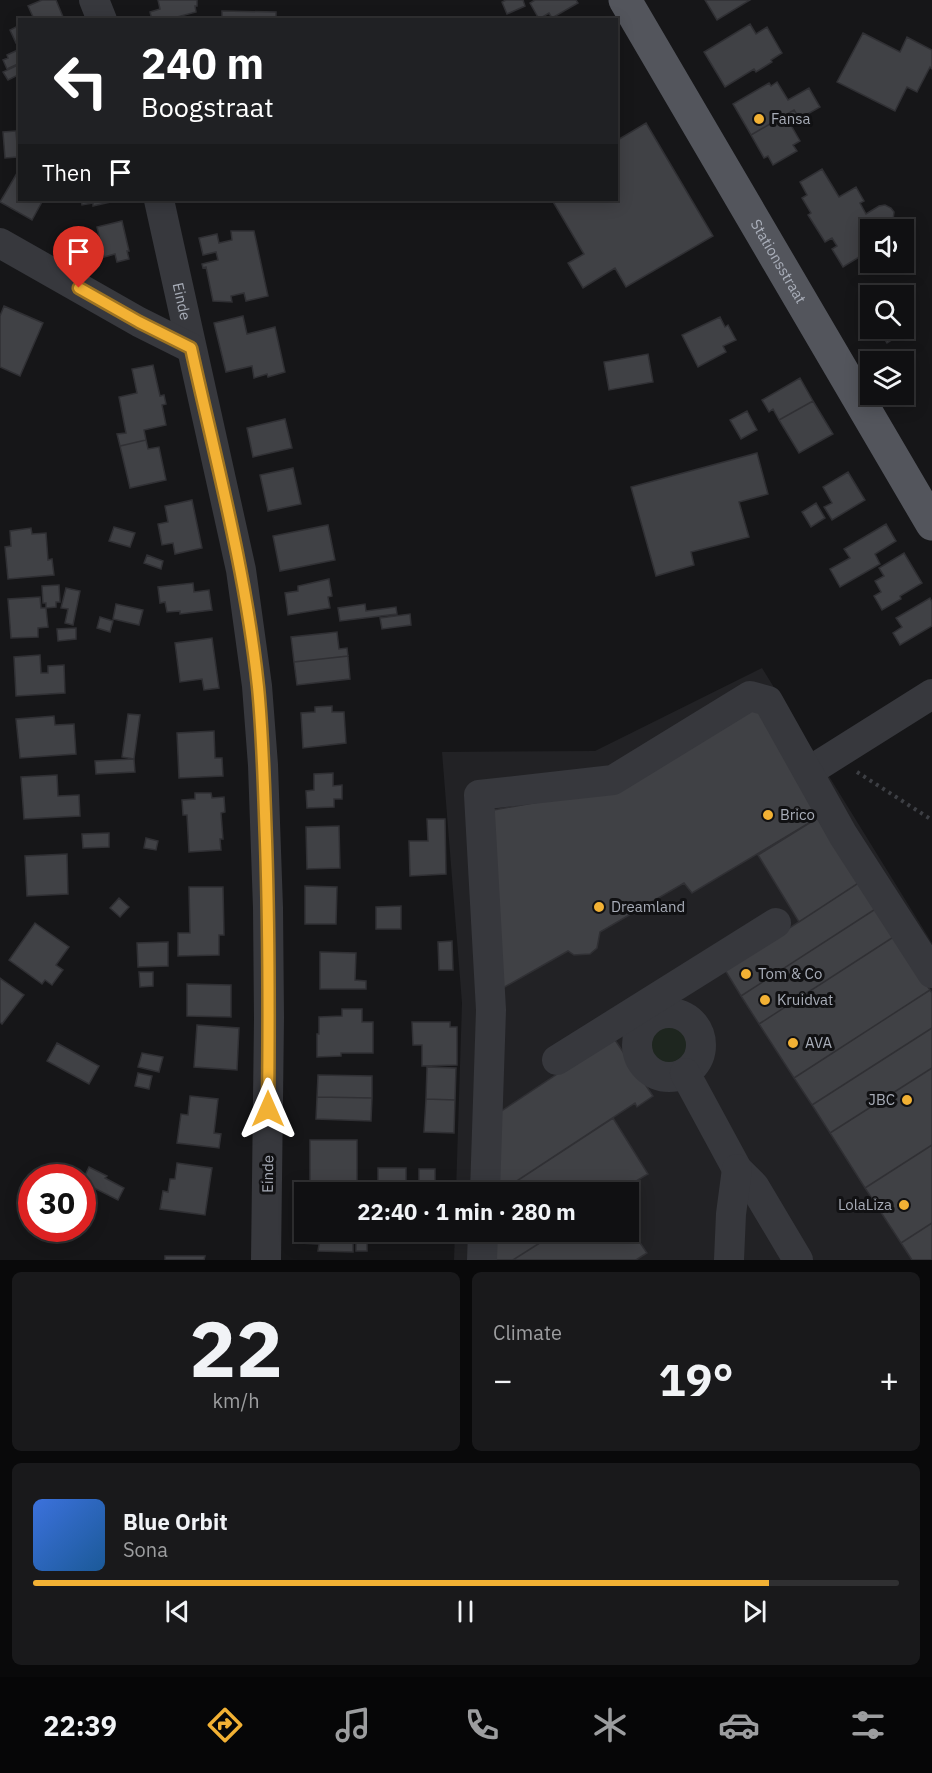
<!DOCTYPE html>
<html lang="en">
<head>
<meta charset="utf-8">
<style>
	:root { --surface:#101012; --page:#19191b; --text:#f1f3f6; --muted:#9c9d9f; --line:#303032; --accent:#f2b134 }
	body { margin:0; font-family:"IBM Plex Sans",sans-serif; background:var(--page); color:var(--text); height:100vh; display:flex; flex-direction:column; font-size:22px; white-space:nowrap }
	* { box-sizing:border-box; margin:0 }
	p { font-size:20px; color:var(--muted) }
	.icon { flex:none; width:33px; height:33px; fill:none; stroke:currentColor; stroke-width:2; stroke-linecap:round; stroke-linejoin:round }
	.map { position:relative; height:1260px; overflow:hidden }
	.drawer { display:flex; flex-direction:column; gap:12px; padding:12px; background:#09090a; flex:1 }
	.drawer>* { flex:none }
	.hud { position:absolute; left:18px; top:18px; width:600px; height:183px; border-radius:0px; box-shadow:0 3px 15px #0003,0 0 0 2px var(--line); background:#202124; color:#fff; overflow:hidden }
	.fabs { position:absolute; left:860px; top:219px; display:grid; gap:12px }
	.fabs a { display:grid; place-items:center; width:54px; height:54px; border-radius:0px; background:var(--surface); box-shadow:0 3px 15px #0003,0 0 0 2px var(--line); font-size:30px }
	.speed { position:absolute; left:18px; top:1164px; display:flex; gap:12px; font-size:30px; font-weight:700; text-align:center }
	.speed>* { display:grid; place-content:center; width:78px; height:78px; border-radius:50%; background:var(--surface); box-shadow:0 3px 15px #0003,0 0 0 2px var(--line); line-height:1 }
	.speed .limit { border:9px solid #d22; background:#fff; color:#111 }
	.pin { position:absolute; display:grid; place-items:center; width:51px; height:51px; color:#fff; margin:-62px -26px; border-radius:50% 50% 50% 0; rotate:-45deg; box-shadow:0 0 6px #0007 }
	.pin .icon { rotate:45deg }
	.me { position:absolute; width:66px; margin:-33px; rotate:0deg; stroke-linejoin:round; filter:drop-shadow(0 0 4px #0008) }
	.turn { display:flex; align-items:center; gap:21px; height:126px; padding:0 24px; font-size:27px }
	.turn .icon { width:78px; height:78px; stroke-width:2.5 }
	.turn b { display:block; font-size:42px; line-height:51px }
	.then { display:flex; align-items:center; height:57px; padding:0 24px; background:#0003; gap:12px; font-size:22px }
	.big { font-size:45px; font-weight:700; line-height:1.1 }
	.drawer .tile { flex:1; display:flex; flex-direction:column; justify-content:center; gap:9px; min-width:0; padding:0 21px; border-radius:9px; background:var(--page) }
	.drawer .dial { align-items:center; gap:0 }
	.dial b { font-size:78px; line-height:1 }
	.song { display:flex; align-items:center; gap:18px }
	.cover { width:72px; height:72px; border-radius:9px; background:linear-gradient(135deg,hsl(220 70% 55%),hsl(210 70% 35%)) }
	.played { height:6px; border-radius:3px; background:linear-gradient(90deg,var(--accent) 85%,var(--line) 85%) }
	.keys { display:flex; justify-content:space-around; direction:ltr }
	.heat { display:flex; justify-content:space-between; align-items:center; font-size:33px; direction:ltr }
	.drawer .tiles { flex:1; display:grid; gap:12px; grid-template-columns:1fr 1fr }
	.tile:last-child { grid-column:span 2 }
	.trip { position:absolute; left:294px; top:1182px; width:345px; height:60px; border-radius:0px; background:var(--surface); box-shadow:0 3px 15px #0003,0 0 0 2px var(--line); font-weight:700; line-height:60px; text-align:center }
	.tab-bar { display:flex; height:96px; justify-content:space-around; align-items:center; background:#060607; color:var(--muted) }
	.tab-bar .icon { width:42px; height:42px }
	.tab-bar .current { color:var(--accent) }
	.tab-bar b { font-size:27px; color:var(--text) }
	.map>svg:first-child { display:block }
	.built { fill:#222225 }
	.green { fill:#1e261f }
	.building { fill:#404145; stroke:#303034; stroke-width:1.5 }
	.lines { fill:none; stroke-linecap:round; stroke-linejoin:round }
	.path { stroke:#3d3f44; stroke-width:4; stroke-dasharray:3 4.5; stroke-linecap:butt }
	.minor { stroke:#37383d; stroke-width:30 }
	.major { stroke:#53555c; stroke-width:33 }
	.route-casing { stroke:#9d7322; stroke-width:15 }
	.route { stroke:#f2b134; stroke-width:10 }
	.poi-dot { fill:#f2b134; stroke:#111113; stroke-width:2 }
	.labels { text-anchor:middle; stroke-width:6; stroke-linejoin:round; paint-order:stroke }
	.poi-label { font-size:15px; fill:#a8adb8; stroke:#111113; text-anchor:start }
	.street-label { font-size:15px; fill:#a8adb8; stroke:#111113 }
</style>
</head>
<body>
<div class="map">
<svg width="932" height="1260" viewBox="0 0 932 1260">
	<rect width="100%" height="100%" fill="#161618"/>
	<!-- built -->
	<path class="built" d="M762 668 932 943V1260H454L455 1232H628V1192H456L462 1003 442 752 595 751Z"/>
	<!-- green -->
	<path class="green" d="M645 1046a24 24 0 1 1 48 0a24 24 0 1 1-48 0Z"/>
	<!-- building -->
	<path class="building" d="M42 0H56L63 17 58 20H32L34 19 28 6Z
		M158 0H197V6H195L196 12 177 17 178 20H152L150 12 160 9Z
		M506 0H523L525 6 507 14 502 2Z
		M535 0H576L578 3 552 18 549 13 539 19 530 3Z
		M705 0H750L717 20Z
		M222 11 276 12V20H222Z
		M750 24 756 34 767 27 782 53 771 60 772 62 756 72 754 69 725 87 704 52Z
		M20 25V42L16 43 10 30Z
		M863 33 900 52 907 37 932 50V69L930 67 917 92 907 87 895 111 837 82Z
		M20 49V63L7 69 3 60 8 58 7 55Z
		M20 64V74L8 80 3 72Z
		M777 82 788 100 809 88 820 107 799 119 794 110 751 135 733 104 769 83 771 86Z
		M794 110 801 121 792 127 800 141 793 145 797 151 773 165 768 156 764 158 751 135Z
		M646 123 713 236 626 287 615 268 583 288 568 263 584 254 552 200H616V141Z
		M16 131 18 157 5 158 3 132Z
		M20 168V200H43L32 220 0 202Z
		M822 169 839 197 856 187 864 201 860 203 866 214 879 206 885 205 891 208 894 212 893 220 882 228 883 230H870V258L862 262 859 257 843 267 832 249 837 246 832 238 825 242 808 215 811 213 802 198 807 195 800 182Z
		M81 200H119L93 206V203L82 205Z
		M122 221 129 251H127L129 259 117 262 115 254 104 257 97 227Z
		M231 231H254L268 296 246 301 244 293 231 296 232 302 213 301 206 267 203 268 202 264 218 260 216 252 203 255 199 238 217 234 219 243 232 240Z
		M4 306 43 323 20 376 0 367V316Z
		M243 316 247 334 275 327 285 372 268 377 267 374 254 378 252 366 226 372 214 323Z
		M720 317 725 327 728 325 736 340 723 346 726 352 698 367 682 335Z
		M903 324 907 330 887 343 878 328H903Z
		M648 354 653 382 609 390 604 362Z
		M153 365 160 396 164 395 166 404 162 405 166 425 144 430 146 440 120 446 117 434 126 433 119 397 137 393 132 369Z
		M800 378 813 401 779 420 773 409 769 412 762 400Z
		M813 401 833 434 799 453 779 420Z
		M747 411 757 430 741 439 730 420Z
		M285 419 292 448 253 457 247 428Z
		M146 440 148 449 159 447 166 480 130 488 120 446Z
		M757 453 768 494 739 502 749 537 691 552 694 565 656 576 631 487Z
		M293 468 301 504 268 511 260 475Z
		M848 472 865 500 832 520 824 507 832 503 823 487Z
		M192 500 202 548 175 554 173 543 162 545 158 524 168 522 165 506Z
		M816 503 825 518 811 527 802 512Z
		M886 524 896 541 875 554 880 564 840 587 830 569 850 558 844 549Z
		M328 525 335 560 280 571 273 536Z
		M114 527 135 533 130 547 109 541Z
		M31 528 32 534 46 533 48 560 52 559 54 575 8 579 5 547 11 546 10 531Z
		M904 553 922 583 900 596 901 599 882 610 874 596 881 592 875 581 884 576 879 568Z
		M147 555 163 561 161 569 144 563Z
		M329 579 332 596 328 597 330 608 288 615 285 593 298 591V586Z
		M193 583 194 592 209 590 212 610 180 614V611L167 612 165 602 160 603 158 587Z
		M59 585 60 602H56V607L46 608V603H43L42 586Z
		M66 588 80 591 73 625 65 623 68 609 61 608Z
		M40 597 41 608H46L48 627 38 628V637L11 638 8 599Z
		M930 598 932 602V626L900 645 893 633 902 627 896 618Z
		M116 604 143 610 139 625 113 619Z
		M365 604 366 611 396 607 397 614 340 621 338 608Z
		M410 614 411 625 382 629 380 618Z
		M100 617 113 621 110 632 97 628Z
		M76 628V639L58 641 57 629Z
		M337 632 339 649 347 648 348 656 294 662 291 637Z
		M212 638 219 688 204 690 202 679 180 682 175 643Z
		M40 655 41 673H48V666L64 665 65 693 16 696 14 657Z
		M348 656 350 679 297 685 294 662Z
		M762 701 819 817 692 893 684 883 600 932 597 948 590 954 574 955 568 951 501 989 488 811 611 789Z
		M332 706V712H344L346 743 303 748 301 713 315 712V707Z
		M128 714 140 715 134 759 122 757Z
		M54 716 55 725 74 724 76 754 20 758 16 719Z
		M214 731 215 758H222L223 776 179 778 177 733Z
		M134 759 135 772 96 774 95 761Z
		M333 773V786L342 785V799H334V807L307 808 306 791 314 790V774Z
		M57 775 58 796 79 795 80 816 24 819 21 777Z
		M195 793H211L212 798 224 797 225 812 221 813 223 839H220L221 850 189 852 187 815H183L182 800 195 799Z
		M819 817 860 882 799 922 758 855Z
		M427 819H445L446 874 410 876 409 841H428Z
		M339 826 340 868 307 869 306 827Z
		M109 833V847L83 848 82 834Z
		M146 838 158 841 156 850 144 848Z
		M67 854 68 894 27 896 25 856Z
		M860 882 877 908 741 996 725 970Z
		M305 886 337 887 336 924H305Z
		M189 887H223L224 935H219V955L178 956V933H190Z
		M119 898 129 907 120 917 110 908Z
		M401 906V929H376V907Z
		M877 908 895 936 759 1024 741 996Z
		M35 923 69 947 56 965 63 970 52 985 45 980 42 984 9 960Z
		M895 936 930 990 794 1078 759 1024Z
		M452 941 453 970H439L438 942Z
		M168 942V966L138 967 137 943Z
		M320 952 356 953 355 980 366 981V989H320Z
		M139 972H153V986L140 987Z
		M0 978 24 995 2 1024 0 1022Z
		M187 984 231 985V1017L187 1016Z
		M930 990 932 993V1028L812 1105 794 1078Z
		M342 1009H362V1022H373V1053H341V1056L317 1057V1034H319V1017L342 1016Z
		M412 1022H450V1027H457V1065L422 1066V1045H413Z
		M197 1025 239 1028 237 1070 194 1067Z
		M932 1028V1068L830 1133 812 1105Z
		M613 1037 653 1096 637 1107 635 1103 500 1192H493L494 1116Z
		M57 1043 99 1066 89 1084 47 1061Z
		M142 1053 163 1057 159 1072 138 1067Z
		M427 1067 456 1068 455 1100 426 1099Z
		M932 1068V1145L865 1188 830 1133Z
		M138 1073 152 1076 149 1089 135 1086Z
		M318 1075 372 1076V1098L317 1097Z
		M190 1096 218 1099 214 1133 221 1134 219 1148 177 1143 181 1114 188 1115Z
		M317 1097 372 1098 371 1121 316 1119Z
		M426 1099 455 1100 454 1133 424 1132Z
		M613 1118 648 1174 618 1192H500Z
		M310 1140H357V1184L310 1183Z
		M932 1145V1223L901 1243 865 1188Z
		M177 1163 212 1168 205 1215 160 1209 163 1191 168 1192 170 1179H175Z
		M89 1167 107 1176 105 1178 124 1188 118 1200 82 1182Z
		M378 1168H406V1188H378Z
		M419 1169H435V1184H419Z
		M299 1222H304V1232H353V1252L318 1251 319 1244 299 1243Z
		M932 1223V1260H912L901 1243Z
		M628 1225 647 1253 636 1260H513L557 1232H628Z
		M491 1232H557L513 1260H490Z
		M356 1235H367V1251H356Z
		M165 1256H205L204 1260H165Z"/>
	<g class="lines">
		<!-- path -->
		<path class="path" d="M857 772 932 820"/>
		<!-- minor -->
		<g class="minor">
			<path d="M94 0 102 20"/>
			<path id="s1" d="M159 200 241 570 257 686 263 765 268 908 269 1018 266 1260"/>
			<path d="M0 243 139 322 191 348"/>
			<path d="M808 772 932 694"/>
			<circle cx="669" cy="1045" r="32"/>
			<path d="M557 1060 776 923"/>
			<path d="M685 1073 737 1169 754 1186 798 1260"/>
			<path d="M485 1192 491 1010 479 795 613 780 750 696 768 701 843 835 932 973"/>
			<path d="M482 1260 483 1232"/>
			<path d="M729 1260 731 1214 737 1169"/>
		</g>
		<!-- major -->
		<path class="major" id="s2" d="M625 0 932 524"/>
	</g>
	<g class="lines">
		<defs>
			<path id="route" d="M79 288 139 322 191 348C216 461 246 572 258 687 263 738 264 790 266 841 269 930 269 1020 268 1109"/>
		</defs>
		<!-- route casing -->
		<use href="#route" class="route-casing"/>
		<!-- route -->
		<use href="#route" class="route"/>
	</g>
	<!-- markers -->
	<g class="poi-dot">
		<circle cx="759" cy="119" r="6"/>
		<circle cx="768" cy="815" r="6"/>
		<circle cx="599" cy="907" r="6"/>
		<circle cx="746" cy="974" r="6"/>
		<circle cx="765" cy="1000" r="6"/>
		<circle cx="793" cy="1043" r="6"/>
		<circle cx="907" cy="1100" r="6"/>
		<circle cx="904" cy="1205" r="6"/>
	</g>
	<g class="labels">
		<!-- poi labels -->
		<g class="poi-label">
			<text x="771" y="124">Fansa</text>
			<text x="780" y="820">Brico</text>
			<text x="611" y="912">Dreamland</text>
			<text x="758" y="979">Tom &amp; Co</text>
			<text x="777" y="1005">Kruidvat</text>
			<text x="805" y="1048">AVA</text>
			<text x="895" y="1105" text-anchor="end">JBC</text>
			<text x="892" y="1210" text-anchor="end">LolaLiza</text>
		</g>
		<!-- street labels -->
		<g class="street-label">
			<text dy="5" stroke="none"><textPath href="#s2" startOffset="303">Stationsstraat</textPath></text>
			<text dy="5" stroke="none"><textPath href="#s1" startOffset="104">Einde</textPath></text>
			<text transform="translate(268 1174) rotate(-89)" y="5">Einde</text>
		</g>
	</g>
</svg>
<div class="fabs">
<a><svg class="icon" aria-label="sound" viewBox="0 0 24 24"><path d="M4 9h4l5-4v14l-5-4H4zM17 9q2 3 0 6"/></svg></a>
<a><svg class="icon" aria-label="search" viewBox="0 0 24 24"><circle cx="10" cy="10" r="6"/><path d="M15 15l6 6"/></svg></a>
<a><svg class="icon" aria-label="layers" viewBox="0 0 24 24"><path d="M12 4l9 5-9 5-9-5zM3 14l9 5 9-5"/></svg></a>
</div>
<div class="speed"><div class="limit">30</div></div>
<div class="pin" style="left:79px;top:288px;background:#d93025"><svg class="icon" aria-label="arrive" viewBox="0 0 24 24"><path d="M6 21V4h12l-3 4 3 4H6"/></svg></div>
<svg class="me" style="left:268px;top:1109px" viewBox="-20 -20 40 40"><path d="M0-17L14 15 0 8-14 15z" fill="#f2b134" stroke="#fff" stroke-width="4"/></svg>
<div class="trip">22:40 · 1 min · 280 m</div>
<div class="hud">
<div class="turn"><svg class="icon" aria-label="left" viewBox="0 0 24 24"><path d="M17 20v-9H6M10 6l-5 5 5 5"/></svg><div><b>240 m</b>Boogstraat</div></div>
<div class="then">Then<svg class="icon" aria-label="arrive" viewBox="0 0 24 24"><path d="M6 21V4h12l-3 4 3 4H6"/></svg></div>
</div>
</div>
<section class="drawer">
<div class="tiles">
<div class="tile dial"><b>22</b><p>km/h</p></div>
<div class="tile"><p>Climate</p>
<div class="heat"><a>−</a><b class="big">19°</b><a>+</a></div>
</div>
<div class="tile">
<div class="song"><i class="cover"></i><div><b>Blue Orbit</b><p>Sona</p></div></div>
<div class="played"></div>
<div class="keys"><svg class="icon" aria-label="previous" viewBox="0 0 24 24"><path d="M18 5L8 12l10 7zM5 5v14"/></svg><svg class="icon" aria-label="pause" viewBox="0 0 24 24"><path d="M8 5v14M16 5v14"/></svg><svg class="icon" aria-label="next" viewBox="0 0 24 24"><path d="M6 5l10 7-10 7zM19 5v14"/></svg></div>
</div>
</div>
</section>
<nav class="tab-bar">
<b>22:39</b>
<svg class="icon current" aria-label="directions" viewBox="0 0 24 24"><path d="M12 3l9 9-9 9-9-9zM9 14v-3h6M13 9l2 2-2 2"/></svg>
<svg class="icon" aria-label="music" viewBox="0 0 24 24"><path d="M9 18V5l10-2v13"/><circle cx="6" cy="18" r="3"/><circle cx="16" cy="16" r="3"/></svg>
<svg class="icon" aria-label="phone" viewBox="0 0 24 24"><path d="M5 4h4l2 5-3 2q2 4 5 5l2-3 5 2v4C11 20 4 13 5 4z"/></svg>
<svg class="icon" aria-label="climate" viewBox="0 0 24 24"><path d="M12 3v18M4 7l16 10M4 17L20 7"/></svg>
<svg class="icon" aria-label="car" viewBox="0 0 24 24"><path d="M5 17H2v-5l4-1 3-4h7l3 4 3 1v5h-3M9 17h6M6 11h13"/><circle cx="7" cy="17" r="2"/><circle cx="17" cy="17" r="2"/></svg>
<svg class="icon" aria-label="filters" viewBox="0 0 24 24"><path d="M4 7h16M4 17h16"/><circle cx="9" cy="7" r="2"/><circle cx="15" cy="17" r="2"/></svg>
</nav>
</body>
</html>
